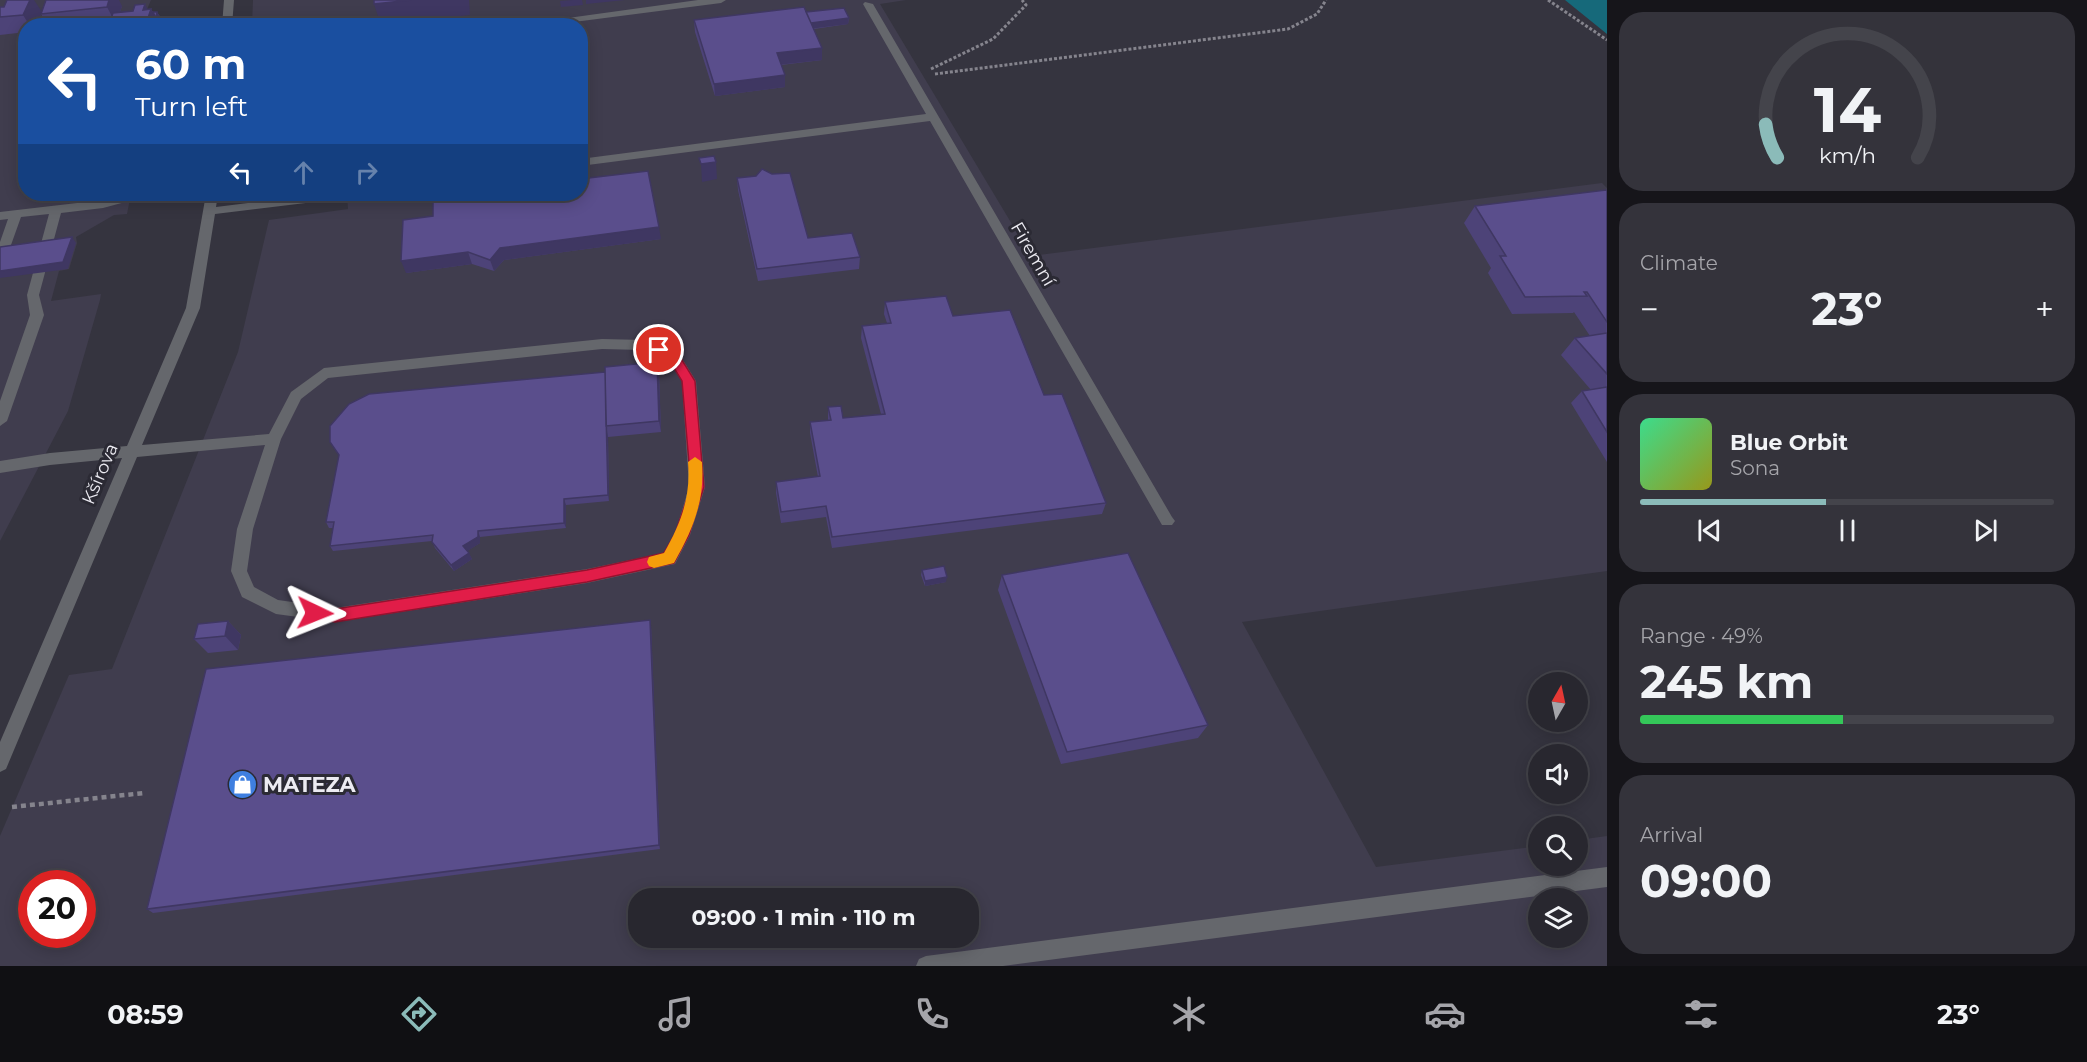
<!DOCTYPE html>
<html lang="en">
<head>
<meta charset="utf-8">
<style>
	:root { --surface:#28272f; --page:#34333b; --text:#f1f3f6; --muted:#a5a5aa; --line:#44444b; --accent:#8bbbb9 }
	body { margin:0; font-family:Montserrat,sans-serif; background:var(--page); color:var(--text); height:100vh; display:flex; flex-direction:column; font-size:22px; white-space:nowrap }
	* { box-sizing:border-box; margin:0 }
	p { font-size:20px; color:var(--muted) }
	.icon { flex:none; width:33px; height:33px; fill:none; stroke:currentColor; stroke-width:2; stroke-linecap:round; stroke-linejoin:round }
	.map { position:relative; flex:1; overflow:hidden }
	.side { display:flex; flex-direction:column; gap:12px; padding:12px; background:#16151a; width:480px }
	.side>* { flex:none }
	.hud { position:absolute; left:18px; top:18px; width:570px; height:183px; border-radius:24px; box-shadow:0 3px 15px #0003,0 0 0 2px var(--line); background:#1a4fa0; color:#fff; overflow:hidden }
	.needle { width:39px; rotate:9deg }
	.fabs { position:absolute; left:1528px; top:672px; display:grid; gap:12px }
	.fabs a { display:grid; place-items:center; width:60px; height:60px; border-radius:50%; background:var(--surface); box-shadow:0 3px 15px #0003,0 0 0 2px var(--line); font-size:30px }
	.speed { position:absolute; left:18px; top:870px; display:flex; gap:12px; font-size:30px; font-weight:700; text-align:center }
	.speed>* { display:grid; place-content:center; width:78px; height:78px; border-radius:50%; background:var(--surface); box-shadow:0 3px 15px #0003,0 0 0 2px var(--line); line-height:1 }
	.speed .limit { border:9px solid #d22; background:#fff; color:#111 }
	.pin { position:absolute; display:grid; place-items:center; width:51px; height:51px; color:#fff; margin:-26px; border:3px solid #fff; border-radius:50%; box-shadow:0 2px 6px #0007 }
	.me { position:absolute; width:66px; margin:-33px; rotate:92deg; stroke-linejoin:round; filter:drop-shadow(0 0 4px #0008) }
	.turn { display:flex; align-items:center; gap:21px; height:126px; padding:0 18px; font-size:27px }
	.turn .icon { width:78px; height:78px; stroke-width:2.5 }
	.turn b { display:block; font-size:42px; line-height:51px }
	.lanes { display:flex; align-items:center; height:57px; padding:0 18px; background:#0003; justify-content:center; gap:30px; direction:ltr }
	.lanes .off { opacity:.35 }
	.big { font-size:45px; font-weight:700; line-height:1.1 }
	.side .tile { flex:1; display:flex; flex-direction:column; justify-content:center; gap:9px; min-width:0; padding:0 21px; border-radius:24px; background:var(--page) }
	.side .dial { align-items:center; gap:0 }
	.dial svg { height:156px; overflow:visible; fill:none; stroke:var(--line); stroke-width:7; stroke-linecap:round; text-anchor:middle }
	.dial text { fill:var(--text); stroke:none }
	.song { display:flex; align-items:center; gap:18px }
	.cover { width:72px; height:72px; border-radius:9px; background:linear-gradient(135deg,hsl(150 70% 55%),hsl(60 70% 35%)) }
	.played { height:6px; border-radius:3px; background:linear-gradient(90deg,var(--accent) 45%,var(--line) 45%) }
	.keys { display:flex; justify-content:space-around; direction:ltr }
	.heat { display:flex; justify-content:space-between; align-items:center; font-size:33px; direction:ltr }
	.charge { height:9px; border-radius:4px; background:linear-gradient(90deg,#34c759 49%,var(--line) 0) }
	.trip { position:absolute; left:628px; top:888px; width:351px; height:60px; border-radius:24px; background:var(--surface); box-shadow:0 3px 15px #0003,0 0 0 2px var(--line); font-weight:700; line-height:60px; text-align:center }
	.tabs { display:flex; height:96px; justify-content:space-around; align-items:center; background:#101013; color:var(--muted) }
	.tabs .icon { width:42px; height:42px }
	.tabs .current { color:var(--accent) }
	.tabs b { font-size:27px; color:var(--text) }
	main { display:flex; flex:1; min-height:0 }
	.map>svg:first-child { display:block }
	.built { fill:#403d4e; fill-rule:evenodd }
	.water { fill:#16697a }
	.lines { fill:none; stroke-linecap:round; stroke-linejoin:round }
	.path-far1 { stroke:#85848d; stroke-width:3; stroke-dasharray:3 2; stroke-linecap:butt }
	.path { stroke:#85848d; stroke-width:4.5; stroke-dasharray:5 4; stroke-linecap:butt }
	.minor { fill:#65676c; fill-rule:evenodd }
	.wall { fill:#4d4378 }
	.shaded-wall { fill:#3f3762 }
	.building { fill:#5a4e8c; stroke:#3f3762; stroke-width:1.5 }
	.route { fill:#e11d48; stroke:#92132f; stroke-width:1.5 }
	.slow { fill:#f59e0b }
	.labels { text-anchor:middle; stroke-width:6; stroke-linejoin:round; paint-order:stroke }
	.street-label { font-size:18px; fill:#ecebf2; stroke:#2b2a34 }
	.near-poi-label { font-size:21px; font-weight:bold; fill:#ecebf2; stroke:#2b2a34; text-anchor:start }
</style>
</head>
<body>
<main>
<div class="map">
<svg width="1607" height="966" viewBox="0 0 1607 966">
	<rect width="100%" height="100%" fill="#35343f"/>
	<!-- built -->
	<path class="built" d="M0 0H151L143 19 161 18 158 25 26 26V194H131L127 214 114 215 76 237 77 243 69 269 59 271 51 301 101 294 100 300 68 411 0 541Z
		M253 0H906L880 4 1031 256 1602 183 1607 188V571L1242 622 1376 867 1539 846V866H1578V840L1607 836V966H0V836L69 675 112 669 238 352 269 220 348 209 347 194H580V26L252 25ZM32 884H82V934H32ZM639 898H969V938H639ZM1539 898H1578V938H1539Z"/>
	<!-- water -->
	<path class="water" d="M1565 0H1607V34Z"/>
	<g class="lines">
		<!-- path-far1 -->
		<path class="path-far1" d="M1548 0 1607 40
			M931 69 993 39 1026 5 1022 0
			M935 74 1288 29 1317 14 1326 0"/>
		<!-- path -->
		<path class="path" d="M12 807 144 793"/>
		<!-- minor -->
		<path class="minor" d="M224 0H234L232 26H222Z
			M698 0H726L721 3 543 26H510Z
			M865 2 873 4 1172 517 1175 521 1172 525H1162L930 121 580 166V159L926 114 863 4Z
			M128 194H146L144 197 103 208 61 213 39 295 44 315 7 421 0 426V401L30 315 27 295 49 214 21 217 6 259 0 263V242L8 219 0 220V212L103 200Z
			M206 194H218L216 207 321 194H353L347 198 215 214 200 308 142 445 269 434 291 392 324 368 602 339 644 340 678 352 696 381 705 487 690 535 675 564 587 583 335 622 276 614 242 597 231 571 237 529 265 445 137 457 6 769 0 772V742L122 458 50 465 0 473V461L50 453 127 446 186 308ZM602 349 643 350 668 358 682 381 689 487 675 534 664 553 587 569 335 608 278 600 254 587 247 571 253 529 281 439 301 399 328 378Z
			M1607 867V887L1003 966H916L919 959 926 956Z"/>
	</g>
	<!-- wall -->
	<path class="wall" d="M122 6 120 12 151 9 153 12H157L161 18 159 24 101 26H48L41 14 36 26H26V32L0 35V7L41 12Z
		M806 12 849 18 848 24 814 29 822 60 781 65 785 75V87L715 96 695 32 694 20Z
		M737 178 808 238 860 257 859 269 758 281 738 190Z
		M1607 191V462L1571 403 1582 391 1591 390 1561 355 1575 338 1590 336 1574 312 1573 313 1512 314 1488 273 1491 268 1464 223 1475 206Z
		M403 220 661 239 504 260 494 271 472 264 406 273Z
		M885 302 953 316 1044 395 1106 503 1102 514 832 548 826 517 781 523 776 493V482L818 477 810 433V422L828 420V407L843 418 881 414 861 338 862 326 887 323 884 314Z
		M659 373 661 432 608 437 609 501 566 505V528L480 537V543L467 551 472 559 454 571 435 548 432 541 333 551 330 546 333 528H329L326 522 339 456 330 442Z
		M922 570 946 582 925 586 921 575Z
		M1002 575 1208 725 1198 738 1061 764 998 590Z
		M650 620 651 625 660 849 153 913 147 909Z
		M228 621 241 635 238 650 208 653 194 639Z"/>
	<!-- shaded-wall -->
	<path class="shaded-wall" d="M30 0H34L42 12 36 26H30L23 15Z
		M109 0H119L122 6 116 24 107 7Z
		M411 0H469L470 15 381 25 374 4Z
		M573 0H582L583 5 561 7 560 1Z
		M586 0H625L586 4Z
		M145 4 150 14 151 9 156 18 157 12 161 18 159 24 160 26H109L143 10Z
		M849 18 848 24 809 29V23Z
		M822 48V60L777 65V53Z
		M785 75V87L715 96 714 84Z
		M716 162 717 179 702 182 701 164Z
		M659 227 661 239 504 260 494 271 490 260 500 248Z
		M72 237 76 243 68 269 0 278V271Z
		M468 252 472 264 406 273 401 261Z
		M657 362 659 373 661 432 659 421Z
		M607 431 608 437 609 501 608 495Z
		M564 499 566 505V528L564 523Z
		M478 531 480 537V543L466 552 463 546Z
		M469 553 472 559 454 571 451 565Z
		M947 577 946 582 925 586V581Z
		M650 620 651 625 660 849 659 845Z
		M228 621 241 635 238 650 225 636Z"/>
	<!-- building -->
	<path class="building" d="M7 0H30L23 15 0 17V7H4Z
		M46 0H109L107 7 41 14Z
		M374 0H411L374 4Z
		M145 4 143 10 151 9 147 21 109 25 113 13 133 11 135 5Z
		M804 7 822 48 777 53 785 75 714 84 694 20Z
		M844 8 849 18 811 23 806 12Z
		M153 12H157L156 18Z
		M714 156 716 162 701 164 699 158Z
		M762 169 772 174 790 173 808 238 852 233 860 257 757 269 737 178 756 176Z
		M648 171 659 227 500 248 490 260 468 252 401 261 403 220 433 216V197L466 194H580V179Z
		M1606 190 1607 191V322L1587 292H1584L1587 296 1525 297 1500 256H1506L1475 206Z
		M72 237 63 262 0 271V247Z
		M946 296 953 316 1010 310 1044 395 1062 394 1106 503 832 537 826 506 781 512 776 482 820 476 810 422 831 420 828 407 841 406 843 418 885 414 862 326 891 323 885 302Z
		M1607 333V374L1575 338Z
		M657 362 659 421 606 426 605 367Z
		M605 372 608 495 564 499V523L478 531V537L463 546 469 553 451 565 432 542 433 535 330 546 334 522H326L339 455 330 442V426L349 404 369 394Z
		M1607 387V432L1582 391Z
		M1128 553 1208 725 1067 752 1002 575Z
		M944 566 947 577 925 581 922 570Z
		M650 620 659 845 147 909 206 669Z
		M228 621 225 636 194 639 198 624Z"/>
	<!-- route -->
	<path class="route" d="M659 346 677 352 695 381 704 487 689 535 674 563 587 582 335 622 310 617 308 613 310 608 315 606 335 609 587 570 664 553 675 534 691 487 682 381 668 358 654 354 652 350Z"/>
	<!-- slow -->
	<path class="slow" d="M695 457 702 462C705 501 693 529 674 563L654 568 649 566 647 562 649 557 664 553C681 523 691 497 688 462Z"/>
	<!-- icons -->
	<defs>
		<symbol id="shop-disc" viewBox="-11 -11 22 22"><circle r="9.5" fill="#3f7fe0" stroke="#2b2a34"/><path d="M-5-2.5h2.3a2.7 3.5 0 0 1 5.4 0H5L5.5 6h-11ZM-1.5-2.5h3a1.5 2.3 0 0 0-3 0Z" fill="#fff"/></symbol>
	</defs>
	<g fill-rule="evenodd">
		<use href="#shop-disc" x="226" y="768" width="33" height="33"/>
	</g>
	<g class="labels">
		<!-- street labels -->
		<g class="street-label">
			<text transform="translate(1033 254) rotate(60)" y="6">Firemní</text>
			<text transform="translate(100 474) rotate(-67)" y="6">Kšírova</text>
		</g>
		<!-- near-poi labels -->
		<g class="near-poi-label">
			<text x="263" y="792">MATEZA</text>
		</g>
	</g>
</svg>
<div class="fabs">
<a><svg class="needle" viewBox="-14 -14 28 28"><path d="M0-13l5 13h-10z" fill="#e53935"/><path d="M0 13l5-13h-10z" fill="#a5a5aa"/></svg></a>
<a><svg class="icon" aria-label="sound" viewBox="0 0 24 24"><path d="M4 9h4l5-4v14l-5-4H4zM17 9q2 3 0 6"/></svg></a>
<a><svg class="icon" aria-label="search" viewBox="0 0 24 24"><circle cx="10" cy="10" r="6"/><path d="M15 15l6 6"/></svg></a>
<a><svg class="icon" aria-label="layers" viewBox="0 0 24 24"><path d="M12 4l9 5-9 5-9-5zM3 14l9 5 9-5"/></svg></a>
</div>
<div class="speed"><div class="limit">20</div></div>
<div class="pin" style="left:659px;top:350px;background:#d93025"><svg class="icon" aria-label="arrive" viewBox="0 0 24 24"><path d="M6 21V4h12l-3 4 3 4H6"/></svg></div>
<svg class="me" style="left:315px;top:613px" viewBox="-20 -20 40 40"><path d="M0-17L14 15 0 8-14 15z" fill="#e11d48" stroke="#fff" stroke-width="4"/></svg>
<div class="trip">09:00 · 1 min · 110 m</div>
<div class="hud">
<div class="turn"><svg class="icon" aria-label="left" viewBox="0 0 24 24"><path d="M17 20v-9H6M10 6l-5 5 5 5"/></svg><div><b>60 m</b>Turn left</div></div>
<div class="lanes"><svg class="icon" aria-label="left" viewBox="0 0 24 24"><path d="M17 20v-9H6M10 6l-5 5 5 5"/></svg><svg class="icon off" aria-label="ahead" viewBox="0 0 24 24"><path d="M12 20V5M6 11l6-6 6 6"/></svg><svg class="icon off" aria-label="right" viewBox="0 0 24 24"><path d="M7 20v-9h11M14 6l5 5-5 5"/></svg></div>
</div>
</div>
<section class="side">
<div class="tile dial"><svg viewBox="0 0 100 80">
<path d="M14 69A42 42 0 1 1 86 69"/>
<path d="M14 69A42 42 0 0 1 8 52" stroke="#8bbbb9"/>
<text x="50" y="56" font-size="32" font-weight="700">14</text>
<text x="50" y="72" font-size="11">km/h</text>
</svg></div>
<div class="tile"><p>Climate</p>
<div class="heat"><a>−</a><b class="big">23°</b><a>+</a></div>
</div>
<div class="tile">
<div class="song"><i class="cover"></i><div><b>Blue Orbit</b><p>Sona</p></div></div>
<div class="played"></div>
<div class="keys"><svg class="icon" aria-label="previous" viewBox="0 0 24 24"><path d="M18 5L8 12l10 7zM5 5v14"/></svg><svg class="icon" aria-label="pause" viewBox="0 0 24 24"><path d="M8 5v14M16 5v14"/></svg><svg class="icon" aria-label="next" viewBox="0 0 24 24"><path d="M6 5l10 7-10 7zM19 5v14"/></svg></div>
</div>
<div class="tile"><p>Range · 49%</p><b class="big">245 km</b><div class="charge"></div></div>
<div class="tile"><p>Arrival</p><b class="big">09:00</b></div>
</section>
</main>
<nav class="tabs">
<b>08:59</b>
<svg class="icon current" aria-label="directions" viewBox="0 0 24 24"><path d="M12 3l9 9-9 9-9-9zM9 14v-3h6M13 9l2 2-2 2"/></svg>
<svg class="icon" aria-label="music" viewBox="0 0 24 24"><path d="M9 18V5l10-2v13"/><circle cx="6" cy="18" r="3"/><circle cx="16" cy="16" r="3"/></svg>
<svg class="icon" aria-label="phone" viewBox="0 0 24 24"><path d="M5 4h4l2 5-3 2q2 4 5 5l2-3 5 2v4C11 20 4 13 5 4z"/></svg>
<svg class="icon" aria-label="climate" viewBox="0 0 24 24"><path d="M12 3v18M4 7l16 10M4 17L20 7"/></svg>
<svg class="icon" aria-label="car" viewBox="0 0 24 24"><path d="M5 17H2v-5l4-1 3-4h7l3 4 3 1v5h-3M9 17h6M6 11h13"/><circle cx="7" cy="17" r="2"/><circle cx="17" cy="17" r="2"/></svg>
<svg class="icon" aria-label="filters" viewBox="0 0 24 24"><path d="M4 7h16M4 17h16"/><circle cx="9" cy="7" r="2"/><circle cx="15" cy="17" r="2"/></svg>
<b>23°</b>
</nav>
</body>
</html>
